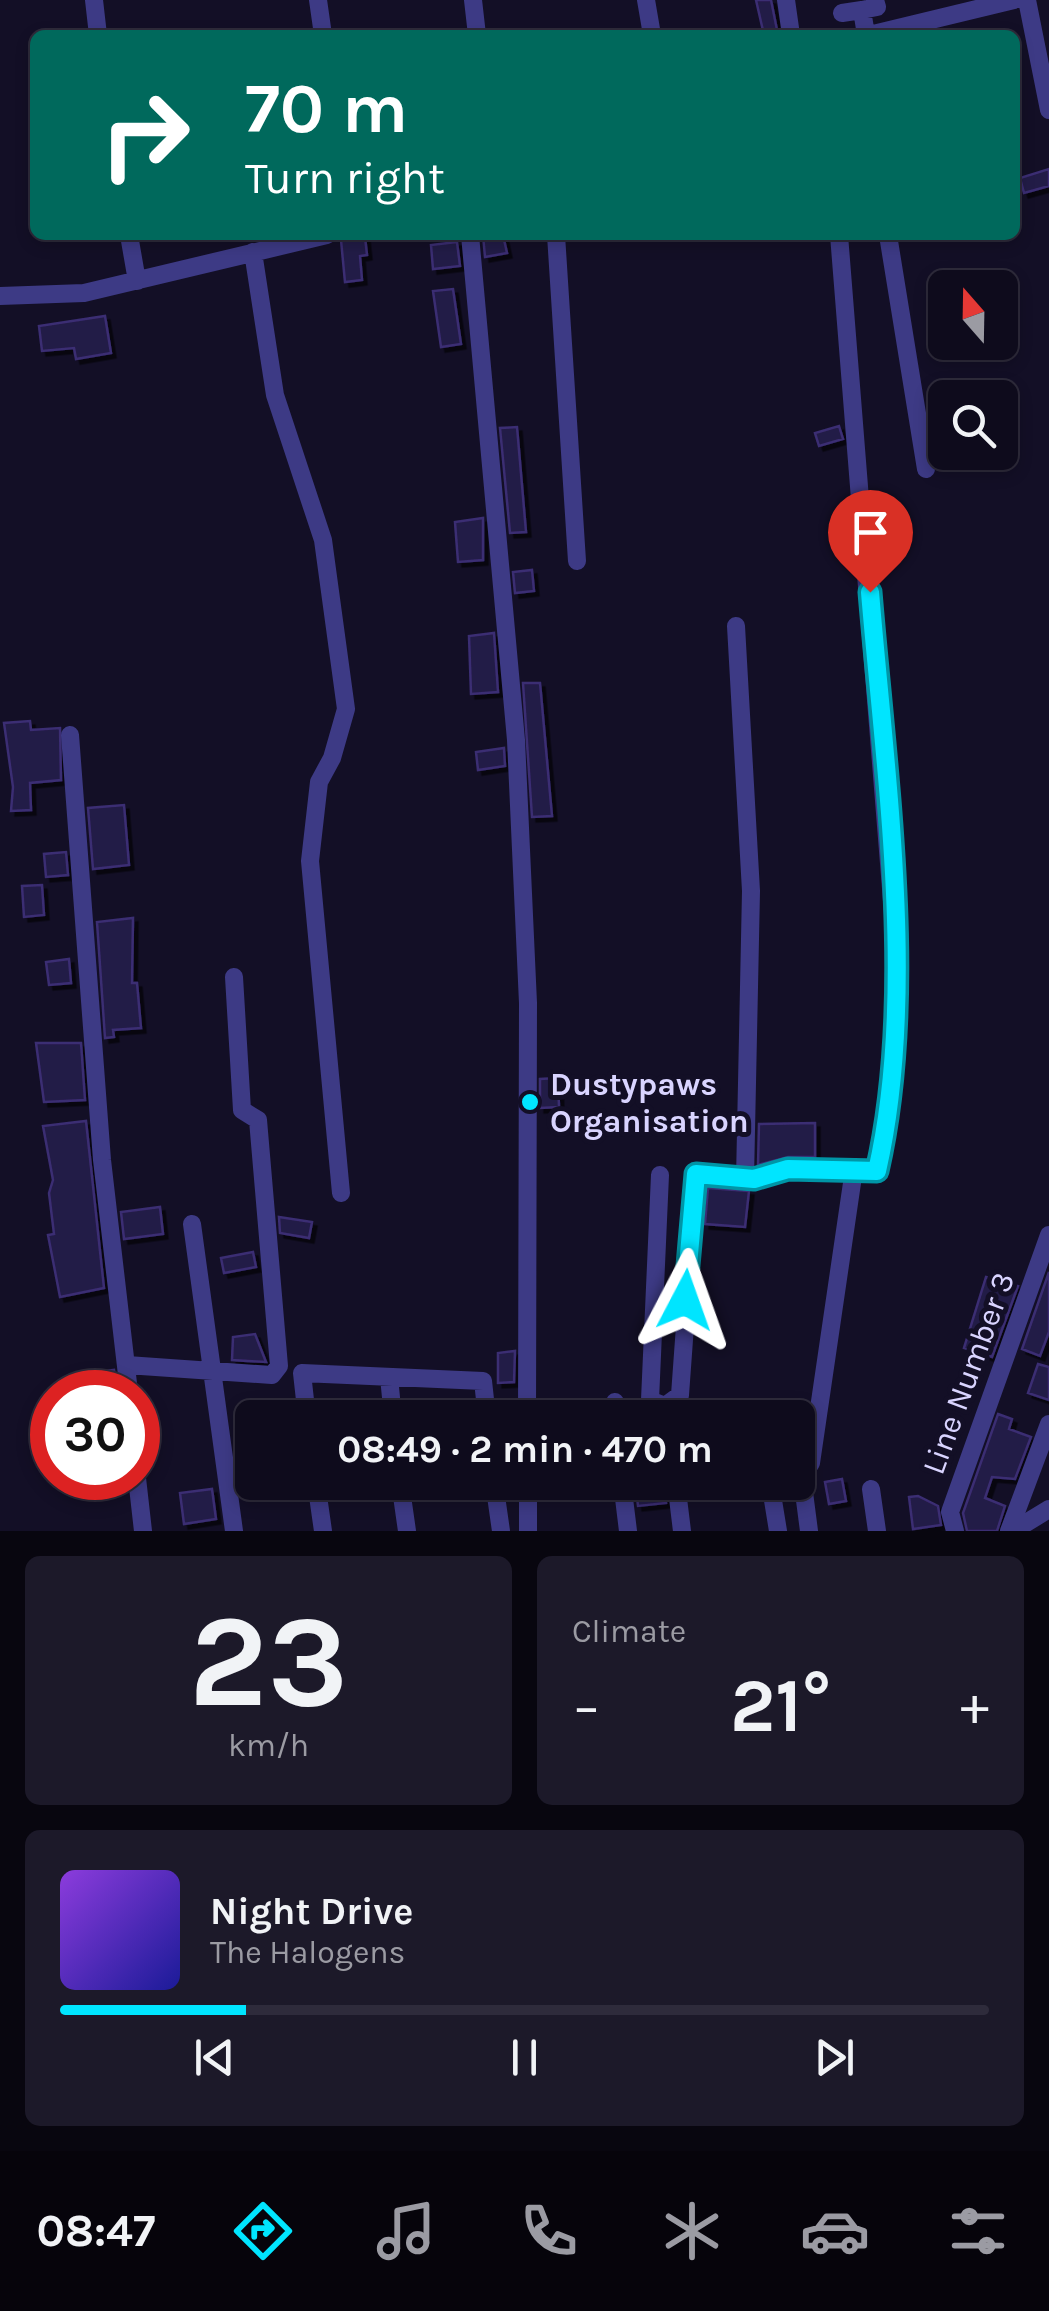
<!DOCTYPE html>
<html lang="en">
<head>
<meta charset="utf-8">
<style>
	:root { --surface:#0e0b1c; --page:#1c1929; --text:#f1f3f6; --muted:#9b9ba3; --line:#2e2b3b; --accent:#00e5ff }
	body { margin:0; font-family:Karla,sans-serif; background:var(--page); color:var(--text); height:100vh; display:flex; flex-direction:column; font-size:38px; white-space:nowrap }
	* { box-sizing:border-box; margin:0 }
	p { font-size:32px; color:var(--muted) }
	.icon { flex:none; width:55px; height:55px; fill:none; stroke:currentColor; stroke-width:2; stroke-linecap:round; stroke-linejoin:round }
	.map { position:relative; height:1531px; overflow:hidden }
	.panel { display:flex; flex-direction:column; gap:25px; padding:25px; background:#08060f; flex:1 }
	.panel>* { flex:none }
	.banner { position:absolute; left:30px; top:30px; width:990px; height:210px; border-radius:15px; box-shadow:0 5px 15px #0003,0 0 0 2px var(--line); background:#00695c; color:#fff; overflow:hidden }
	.needle { width:65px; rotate:340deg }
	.controls { position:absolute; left:928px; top:270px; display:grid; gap:20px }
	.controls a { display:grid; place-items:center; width:90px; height:90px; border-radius:15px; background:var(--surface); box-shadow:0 5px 15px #0003,0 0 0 2px var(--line); font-size:50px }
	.speed { position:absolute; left:30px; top:1370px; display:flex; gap:20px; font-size:50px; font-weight:700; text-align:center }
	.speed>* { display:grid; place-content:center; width:130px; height:130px; border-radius:50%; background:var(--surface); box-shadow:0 5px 15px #0003,0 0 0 2px var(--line); line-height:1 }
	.speed .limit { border:15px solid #d22; background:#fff; color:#111 }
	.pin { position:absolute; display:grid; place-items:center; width:85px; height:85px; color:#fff; margin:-102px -42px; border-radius:50% 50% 50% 0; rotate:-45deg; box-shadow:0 0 10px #0007 }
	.pin .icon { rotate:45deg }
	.me { position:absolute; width:110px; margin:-55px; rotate:4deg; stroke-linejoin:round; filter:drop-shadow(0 0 8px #0008) }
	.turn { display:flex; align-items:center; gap:35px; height:210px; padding:0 50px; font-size:45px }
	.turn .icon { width:130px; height:130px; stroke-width:2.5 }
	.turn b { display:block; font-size:70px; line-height:85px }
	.big { font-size:75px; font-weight:700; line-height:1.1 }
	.panel .widget { flex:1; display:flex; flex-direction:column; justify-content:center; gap:15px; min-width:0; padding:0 35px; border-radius:15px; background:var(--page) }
	.panel .dial { align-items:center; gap:0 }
	.dial b { font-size:130px; line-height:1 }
	.song { display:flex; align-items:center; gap:30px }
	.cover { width:120px; height:120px; border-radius:15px; background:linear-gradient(135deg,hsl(270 70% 55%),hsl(240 70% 35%)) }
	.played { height:10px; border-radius:5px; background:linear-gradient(90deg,var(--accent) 20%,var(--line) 20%) }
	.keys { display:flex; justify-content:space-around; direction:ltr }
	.heat { display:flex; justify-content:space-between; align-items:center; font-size:55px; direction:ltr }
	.panel .tiles { flex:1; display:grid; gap:25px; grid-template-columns:1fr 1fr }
	.widget:last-child { grid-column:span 2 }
	.trip { position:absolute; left:235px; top:1400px; width:580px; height:100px; border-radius:15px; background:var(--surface); box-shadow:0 5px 15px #0003,0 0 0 2px var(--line); font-weight:700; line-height:100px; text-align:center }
	.dock { display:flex; height:160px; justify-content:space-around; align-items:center; background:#06040b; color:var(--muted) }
	.dock .icon { width:70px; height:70px }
	.dock .selected { color:var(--accent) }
	.dock b { font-size:45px; color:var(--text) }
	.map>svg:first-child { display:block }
	.building { fill:#241b47; stroke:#3b2d73; stroke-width:2.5; filter:url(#shadow) }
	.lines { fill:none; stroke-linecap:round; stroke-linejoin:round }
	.minor { stroke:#3d3a85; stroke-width:18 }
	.route-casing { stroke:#0095a6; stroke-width:25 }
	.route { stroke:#00e5ff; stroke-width:18 }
	.poi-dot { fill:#00e5ff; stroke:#130f26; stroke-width:4 }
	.labels { text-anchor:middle; stroke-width:10; stroke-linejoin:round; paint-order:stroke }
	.poi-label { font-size:32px; font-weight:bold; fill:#d9d4ff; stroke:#130f26; text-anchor:start }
	.street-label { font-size:32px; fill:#d9d4ff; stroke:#130f26 }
</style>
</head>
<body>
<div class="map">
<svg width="1049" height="1531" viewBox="0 0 1049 1531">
	<defs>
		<filter id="shadow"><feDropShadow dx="4.5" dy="4.5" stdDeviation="0" flood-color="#0009"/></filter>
	</defs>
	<rect width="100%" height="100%" fill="#130f26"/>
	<!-- building -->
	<path class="building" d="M756 0H771L778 35H764Z
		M1049 169V186L1024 193 1020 178Z
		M483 235H503L507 253 485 257Z
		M365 237 367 255 360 256 362 280 345 282 341 240Z
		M457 242 460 266 433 269 431 245Z
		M453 289 461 344 441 347 433 291Z
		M105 316 111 353 76 359 74 348 42 351 39 326Z
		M839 426 843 439 819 446 815 433Z
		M517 427 526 532 510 533 500 428Z
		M483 518V560L458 562 455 522Z
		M532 570 534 591 515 593 513 572Z
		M494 633 498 692 471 694 469 636Z
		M523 683H540L552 816 532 817Z
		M30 721 31 730 60 728 61 780 30 783 31 810 11 811 13 787 4 723Z
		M504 748 505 766 478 770 476 752Z
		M124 805 129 865 93 869 88 808Z
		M66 852 68 875 46 877 44 854Z
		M42 885 44 915 24 917 22 886Z
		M133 918 132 983H137L141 1028 113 1030 114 1037 105 1038 97 922Z
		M69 959 71 983 49 985 46 962Z
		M36 1043H81L85 1100 44 1102Z
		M558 1078 559 1107 540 1108V1079Z
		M86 1121 104 1288 60 1297 48 1235 54 1234 49 1193 53 1180 43 1126Z
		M815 1123V1157H788L758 1165 759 1124Z
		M708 1188 749 1191 745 1227 705 1224Z
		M160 1207 163 1234 124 1239 121 1212Z
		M279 1217 312 1222 309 1238 280 1233Z
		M253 1252 256 1267 224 1273 221 1258Z
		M1049 1272V1332L1040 1356 1022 1349Z
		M986 1277 1018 1286 992 1357 964 1348Z
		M255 1334 266 1362 232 1360 233 1337Z
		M515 1351 514 1382 498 1383V1353Z
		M1038 1364 1049 1367V1400L1028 1393Z
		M114 1370 116 1389 81 1392 78 1374Z
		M998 1414 1012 1419 1009 1429 1031 1437 1015 1479 992 1477 985 1498 1005 1506 997 1531H967L963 1513Z
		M842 1479 846 1501 829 1504 825 1482Z
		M635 1482H664L666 1503 638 1506Z
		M212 1489 216 1519 184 1524 180 1493Z
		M909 1497 918 1496 938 1506 941 1525 913 1529Z"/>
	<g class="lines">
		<!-- minor -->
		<path class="minor" d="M94 0 98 35
			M318 0 323 35
			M473 0 477 35
			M646 0 652 35
			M786 0 791 35
			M1027 0 1049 110
			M842 13 862 10
			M866 35 862 10 877 7 875 0
			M869 35 1014 0
			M129 235 137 281
			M470 235 516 740 528 1003 527 1418
			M556 235 577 561
			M888 235 926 469
			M253 252 275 395 323 540 346 709 332 758 319 782 310 861 341 1193
			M0 296 84 293 327 235
			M736 626 751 891 745 1179
			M70 735 102 1160 129 1392
			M660 1175 650 1400 665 1406 667 1418
			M192 1224 234 1531
			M127 1365 272 1375 279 1366 258 1120 242 1110 234 977
			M389 1377 393 1418
			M615 1402 616 1418
			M665 1406 680 1395 696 1174 754 1179 788 1169 877 1171 887 1128 897 964 839 235
			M665 1406 740 1414
			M307 1418 302 1373 483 1381 487 1418
			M137 1478 143 1531
			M316 1482 323 1531
			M400 1482 407 1531
			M494 1482 501 1531
			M528 1482V1531
			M622 1482 628 1531
			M676 1482 682 1531
			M770 1482 778 1531
			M871 1489 877 1531
			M809 1531 802 1477 811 1463 852 1183
			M955 1531 950 1512 1049 1235
			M1009 1531 1049 1424
			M1013 1531 1049 1509"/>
	</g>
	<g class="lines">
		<defs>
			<path id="route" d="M685 1300 696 1174 754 1179 788 1169 877 1171C918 992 885 774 870 592"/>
		</defs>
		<!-- route casing -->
		<use href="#route" class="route-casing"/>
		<!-- route -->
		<use href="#route" class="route"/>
	</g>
	<!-- markers -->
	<circle class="poi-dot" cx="530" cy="1102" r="10"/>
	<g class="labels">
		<!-- poi labels -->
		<g class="poi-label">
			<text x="550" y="1095">Dustypaws<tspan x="550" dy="37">Organisation</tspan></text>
		</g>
		<!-- street labels -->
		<g class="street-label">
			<text transform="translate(968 1373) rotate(-70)" y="11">Line Number 3</text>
		</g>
	</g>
</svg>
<div class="controls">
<a><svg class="needle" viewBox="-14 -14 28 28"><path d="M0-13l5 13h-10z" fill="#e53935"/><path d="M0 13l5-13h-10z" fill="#9b9ba3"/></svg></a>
<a><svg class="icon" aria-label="search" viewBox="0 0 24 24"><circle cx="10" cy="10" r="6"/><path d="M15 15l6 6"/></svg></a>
</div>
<div class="speed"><div class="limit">30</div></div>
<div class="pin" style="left:870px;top:592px;background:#d93025"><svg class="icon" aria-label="arrive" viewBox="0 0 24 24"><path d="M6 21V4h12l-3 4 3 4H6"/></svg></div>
<svg class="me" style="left:685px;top:1300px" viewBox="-20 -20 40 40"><path d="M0-17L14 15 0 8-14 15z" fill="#00e5ff" stroke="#fff" stroke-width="4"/></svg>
<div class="trip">08:49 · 2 min · 470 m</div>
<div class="banner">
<div class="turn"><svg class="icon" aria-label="right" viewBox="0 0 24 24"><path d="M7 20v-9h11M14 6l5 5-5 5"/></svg><div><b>70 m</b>Turn right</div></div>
</div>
</div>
<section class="panel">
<div class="tiles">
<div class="widget dial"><b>23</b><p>km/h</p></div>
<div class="widget"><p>Climate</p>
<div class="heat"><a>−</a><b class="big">21°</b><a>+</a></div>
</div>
<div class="widget">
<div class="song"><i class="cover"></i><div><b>Night Drive</b><p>The Halogens</p></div></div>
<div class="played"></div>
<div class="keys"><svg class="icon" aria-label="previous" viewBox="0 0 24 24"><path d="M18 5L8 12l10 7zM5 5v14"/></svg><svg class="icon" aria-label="pause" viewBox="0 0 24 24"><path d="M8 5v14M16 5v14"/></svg><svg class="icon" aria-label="next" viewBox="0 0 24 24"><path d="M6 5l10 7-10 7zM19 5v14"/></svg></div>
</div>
</div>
</section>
<nav class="dock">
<b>08:47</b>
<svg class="icon selected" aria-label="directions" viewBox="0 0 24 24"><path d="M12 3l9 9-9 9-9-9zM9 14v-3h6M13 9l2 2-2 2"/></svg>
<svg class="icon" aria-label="music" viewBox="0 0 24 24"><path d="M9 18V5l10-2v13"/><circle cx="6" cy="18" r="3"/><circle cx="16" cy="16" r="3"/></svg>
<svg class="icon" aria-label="phone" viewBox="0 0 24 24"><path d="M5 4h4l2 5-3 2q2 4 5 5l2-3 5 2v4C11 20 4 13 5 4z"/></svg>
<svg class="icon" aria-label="climate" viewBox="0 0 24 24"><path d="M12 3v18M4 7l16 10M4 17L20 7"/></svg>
<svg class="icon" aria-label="car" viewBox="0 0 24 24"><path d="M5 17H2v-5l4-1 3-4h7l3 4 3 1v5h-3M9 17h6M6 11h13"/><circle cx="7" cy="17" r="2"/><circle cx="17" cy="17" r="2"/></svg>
<svg class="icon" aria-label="filters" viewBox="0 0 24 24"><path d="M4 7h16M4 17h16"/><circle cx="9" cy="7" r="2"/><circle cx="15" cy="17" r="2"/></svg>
</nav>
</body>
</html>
